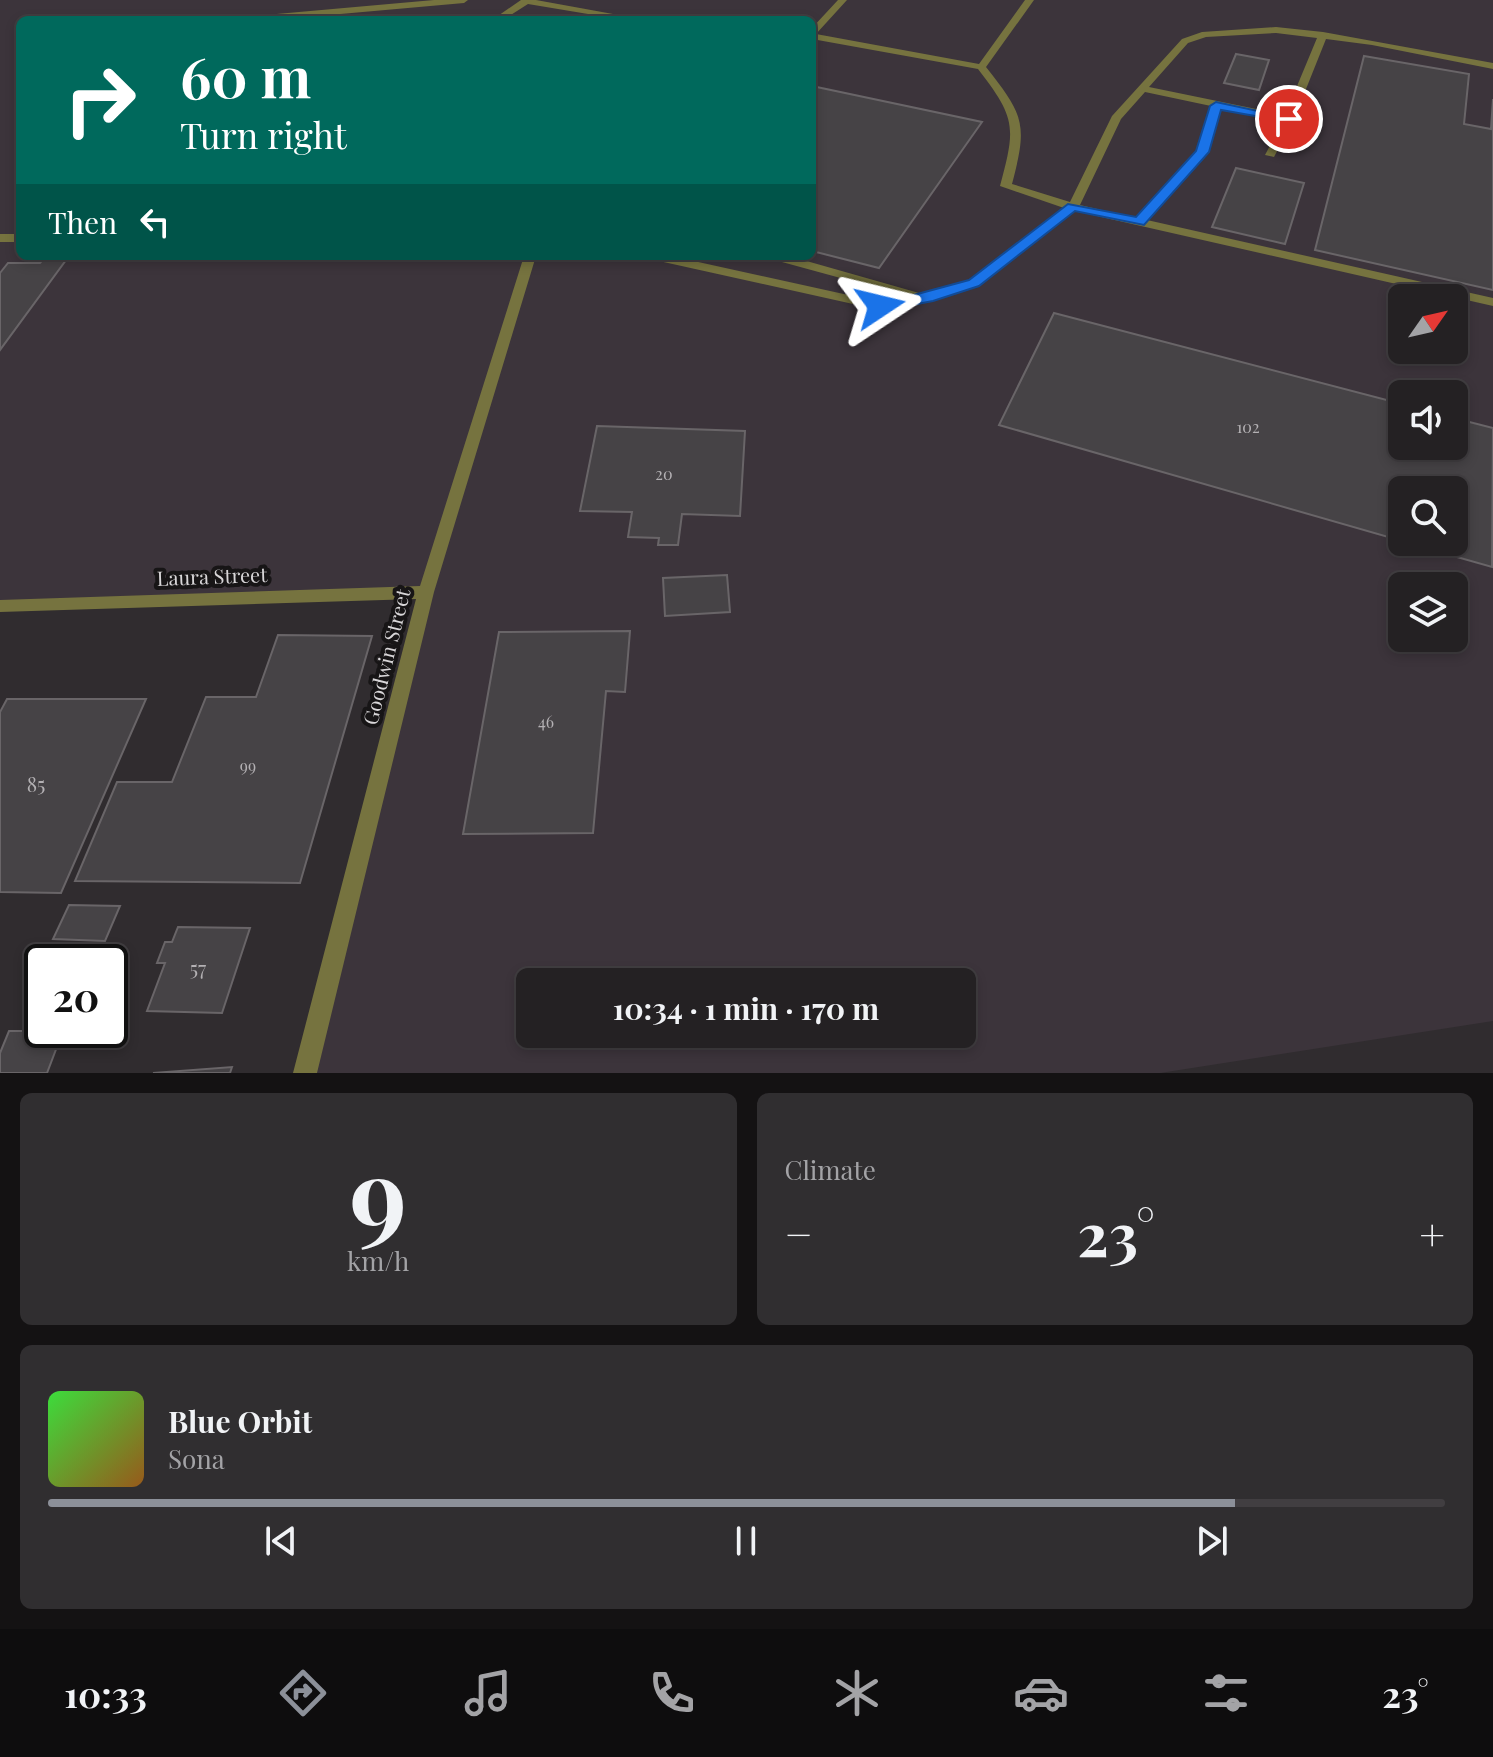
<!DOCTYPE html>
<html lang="en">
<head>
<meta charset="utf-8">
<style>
	:root { --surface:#242123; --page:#302e30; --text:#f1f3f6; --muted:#a3a3a6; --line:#413e41; --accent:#8c9099 }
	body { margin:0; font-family:"Playfair Display",serif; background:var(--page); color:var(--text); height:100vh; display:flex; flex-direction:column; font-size:30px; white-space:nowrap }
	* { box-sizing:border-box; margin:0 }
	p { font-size:26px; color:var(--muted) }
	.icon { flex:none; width:44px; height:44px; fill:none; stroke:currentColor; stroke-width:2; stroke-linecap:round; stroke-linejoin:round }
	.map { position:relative; height:1073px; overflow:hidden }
	.details { display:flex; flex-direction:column; gap:20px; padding:20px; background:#141213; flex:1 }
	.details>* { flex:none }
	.hud { position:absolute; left:16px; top:16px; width:800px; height:244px; border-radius:12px; box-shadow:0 4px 12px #0003,0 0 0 2px var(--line); background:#00695c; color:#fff; overflow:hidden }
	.needle { width:52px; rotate:56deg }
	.tools { position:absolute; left:1388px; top:284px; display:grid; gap:16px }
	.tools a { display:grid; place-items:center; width:80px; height:80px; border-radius:12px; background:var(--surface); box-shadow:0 4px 12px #0003,0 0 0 2px var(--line); font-size:40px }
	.speed { position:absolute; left:24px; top:944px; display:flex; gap:16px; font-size:40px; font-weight:700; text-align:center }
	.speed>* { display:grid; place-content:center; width:104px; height:104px; border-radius:50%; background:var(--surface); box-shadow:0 4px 12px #0003,0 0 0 2px var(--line); line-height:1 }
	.speed .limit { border:4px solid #111; border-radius:12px; background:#fff; color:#111 }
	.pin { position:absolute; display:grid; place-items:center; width:68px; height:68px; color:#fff; margin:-34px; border:4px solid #fff; border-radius:50%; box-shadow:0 2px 8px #0007 }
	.me { position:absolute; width:88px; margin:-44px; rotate:80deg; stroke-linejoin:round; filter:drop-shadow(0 0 6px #0008) }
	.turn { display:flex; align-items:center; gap:28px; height:168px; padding:0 32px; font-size:36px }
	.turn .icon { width:104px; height:104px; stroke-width:2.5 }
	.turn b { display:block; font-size:56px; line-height:68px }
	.then { display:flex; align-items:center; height:76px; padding:0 32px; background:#0003; gap:16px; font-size:30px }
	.big { font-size:60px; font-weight:700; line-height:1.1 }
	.details .card { flex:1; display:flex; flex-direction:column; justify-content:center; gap:12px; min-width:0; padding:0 28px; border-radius:12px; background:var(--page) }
	.details .dial { align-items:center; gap:0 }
	.dial b { font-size:104px; line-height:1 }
	.song { display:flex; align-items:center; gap:24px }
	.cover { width:96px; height:96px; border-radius:12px; background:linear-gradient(135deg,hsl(120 70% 55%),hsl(30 70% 35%)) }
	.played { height:8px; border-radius:4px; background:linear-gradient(90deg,var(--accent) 85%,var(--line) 85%) }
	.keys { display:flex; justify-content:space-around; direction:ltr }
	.heat { display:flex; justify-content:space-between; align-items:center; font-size:44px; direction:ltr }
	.details .tiles { flex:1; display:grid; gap:20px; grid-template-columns:1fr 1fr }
	.card:last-child { grid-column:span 2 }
	.trip { position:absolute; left:516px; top:968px; width:460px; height:80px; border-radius:12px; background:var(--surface); box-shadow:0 4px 12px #0003,0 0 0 2px var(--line); font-weight:700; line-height:80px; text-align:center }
	.dock { display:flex; height:128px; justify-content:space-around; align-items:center; background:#0e0d0e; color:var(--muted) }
	.dock .icon { width:56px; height:56px }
	.dock .active { color:var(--accent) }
	.dock b { font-size:36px; color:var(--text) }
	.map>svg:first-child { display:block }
	.built { fill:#3c343b; fill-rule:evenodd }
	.building { fill:#464346; stroke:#696568; stroke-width:2 }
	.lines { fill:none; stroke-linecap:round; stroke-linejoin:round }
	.service { fill:#76733f; fill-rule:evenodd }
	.minor { fill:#76733f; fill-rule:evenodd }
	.route { fill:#1a73e8; stroke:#114b97; stroke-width:2 }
	.labels { text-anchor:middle; stroke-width:8; stroke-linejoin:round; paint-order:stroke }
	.number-label { font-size:16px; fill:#b4b1b4 }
	.street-label { font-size:20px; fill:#d8d6d8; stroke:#171516 }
	.near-number-label { font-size:20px; fill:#b4b1b4 }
</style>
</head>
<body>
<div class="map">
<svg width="1493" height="1073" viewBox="0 0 1493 1073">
	<rect width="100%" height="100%" fill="#302c2f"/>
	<!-- built -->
	<path class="built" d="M0 0H1493V1021L1160 1073H305L425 592 0 606ZM20 20H812V256H20ZM1402 298H1454V350H1402ZM1402 394H1454V446H1402ZM1402 490H1454V542H1402ZM1402 586H1454V638H1402ZM530 982H962V1034H530Z"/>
	<!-- building -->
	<path class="building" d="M1236 54 1269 60 1259 90 1224 83Z
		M1364 56 1469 74 1464 124 1491 129 1493 99V290L1315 250Z
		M812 86 982 122 879 268 812 251Z
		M1236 168 1304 183 1285 244 1212 227Z
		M46 256H69L0 350V273L8 263H40Z
		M1054 313 1402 404V446H1454V418L1493 428 1492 567 1404 542H1454V490H1402V541L999 425Z
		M597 426 745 431 740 516 682 514 678 545H658L659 538 628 537 632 512 580 511Z
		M727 575 730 612 665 616 663 578Z
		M630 631 625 692 606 691 593 833 463 834 499 632Z
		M278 635 372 636 300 883 75 881 117 782H172L206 697H256Z
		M7 699H146L61 893 0 892V712Z
		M69 905 120 906 105 941 53 939Z
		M178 927 250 928 222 1013 147 1011 165 963H157L165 942H172Z
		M9 1031H63L47 1073H0V1053Z
		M232 1067 230 1073H153Z"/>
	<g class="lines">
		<!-- service -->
		<path class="service" d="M434 0H468L464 3 273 20H238L243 17Z
			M521 0H536L646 20H624L528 4 503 20H492Z
			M838 0H847L816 34 979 64 1025 0H1034L986 67C1024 115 1028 124 1012 184L1070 202 1112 116 1182 39 1202 32 1276 27 1323 32 1493 63V69L1372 45 1326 39 1294 119 1274 157 1265 155 1283 121 1221 108 1207 152 1147 220 1493 298V306L1075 211 978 286 928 302 880 310 650 259 648 256H671L880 302 910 297 771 259 769 256H789L926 295 970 280 1064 208 1000 186C1016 127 1016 118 978 69L812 39V28ZM1276 33 1317 38 1285 115 1149 87 1188 43 1206 37ZM1145 92 1211 106 1197 151 1136 218 1080 205 1121 119Z"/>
		<!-- minor -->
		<path class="minor" d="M0 234H20V242H0Z
			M524 256H536L434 592 317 1073H293L416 599 0 612V600L420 586Z"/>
	</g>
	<!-- route -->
	<path class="route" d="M1216 102 1295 119 1289 122 1221 110 1209 152 1144 225 1075 211 979 286 933 301 880 311 873 306 969 280 1068 204 1136 217 1196 151 1210 106Z"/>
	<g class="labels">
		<!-- number labels -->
		<g class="number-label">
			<text x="1248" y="433">102</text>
			<text x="664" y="480">20</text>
			<text x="546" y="728">46</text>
			<text x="248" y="772">99</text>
		</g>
		<!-- street labels -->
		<g class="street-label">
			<text transform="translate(212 577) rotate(-2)" y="7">Laura Street</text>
			<text transform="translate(387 657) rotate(-76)" y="7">Goodwin Street</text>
		</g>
		<!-- near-number labels -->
		<g class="near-number-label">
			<text x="36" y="792">85</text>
			<text x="198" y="976">57</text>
		</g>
	</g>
</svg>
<div class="tools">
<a><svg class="needle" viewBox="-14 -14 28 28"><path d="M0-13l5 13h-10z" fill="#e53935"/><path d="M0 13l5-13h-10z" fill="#a3a3a6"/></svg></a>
<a><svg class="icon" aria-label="sound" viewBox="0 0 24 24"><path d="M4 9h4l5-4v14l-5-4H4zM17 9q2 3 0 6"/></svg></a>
<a><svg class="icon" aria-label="search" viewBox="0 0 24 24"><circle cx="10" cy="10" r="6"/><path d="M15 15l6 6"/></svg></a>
<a><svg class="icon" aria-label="layers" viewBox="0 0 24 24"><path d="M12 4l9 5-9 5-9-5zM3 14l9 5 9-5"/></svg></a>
</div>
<div class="speed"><div class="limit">20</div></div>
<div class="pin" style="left:1289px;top:119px;background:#d93025"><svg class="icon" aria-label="arrive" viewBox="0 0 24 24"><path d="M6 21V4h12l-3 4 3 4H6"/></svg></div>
<svg class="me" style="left:880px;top:306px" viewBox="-20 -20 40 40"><path d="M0-17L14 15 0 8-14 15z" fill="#1a73e8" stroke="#fff" stroke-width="4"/></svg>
<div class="trip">10:34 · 1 min · 170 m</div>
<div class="hud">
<div class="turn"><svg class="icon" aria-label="right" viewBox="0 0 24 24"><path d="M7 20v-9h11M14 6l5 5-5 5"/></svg><div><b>60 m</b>Turn right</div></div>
<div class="then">Then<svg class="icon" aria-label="left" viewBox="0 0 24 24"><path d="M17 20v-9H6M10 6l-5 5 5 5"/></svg></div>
</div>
</div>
<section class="details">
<div class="tiles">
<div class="card dial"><b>9</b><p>km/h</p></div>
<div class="card"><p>Climate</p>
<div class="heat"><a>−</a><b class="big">23°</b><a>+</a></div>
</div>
<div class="card">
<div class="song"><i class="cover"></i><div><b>Blue Orbit</b><p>Sona</p></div></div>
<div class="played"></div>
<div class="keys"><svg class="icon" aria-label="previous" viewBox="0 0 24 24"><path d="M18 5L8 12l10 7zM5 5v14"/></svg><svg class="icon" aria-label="pause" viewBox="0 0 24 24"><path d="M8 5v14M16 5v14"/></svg><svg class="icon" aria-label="next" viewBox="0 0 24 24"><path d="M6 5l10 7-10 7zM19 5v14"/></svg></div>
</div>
</div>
</section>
<nav class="dock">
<b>10:33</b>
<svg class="icon active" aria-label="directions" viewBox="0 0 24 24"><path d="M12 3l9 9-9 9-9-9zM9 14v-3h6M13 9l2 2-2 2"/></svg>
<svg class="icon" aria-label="music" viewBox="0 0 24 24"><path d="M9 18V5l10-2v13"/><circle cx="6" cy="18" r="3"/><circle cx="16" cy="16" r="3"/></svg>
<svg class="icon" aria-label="phone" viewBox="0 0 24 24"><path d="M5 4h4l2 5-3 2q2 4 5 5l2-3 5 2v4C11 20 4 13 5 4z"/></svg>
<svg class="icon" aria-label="climate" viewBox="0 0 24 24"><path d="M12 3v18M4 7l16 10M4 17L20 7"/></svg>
<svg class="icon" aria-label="car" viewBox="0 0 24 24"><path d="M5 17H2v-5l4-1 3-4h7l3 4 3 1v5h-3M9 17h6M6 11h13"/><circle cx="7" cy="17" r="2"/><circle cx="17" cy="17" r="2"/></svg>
<svg class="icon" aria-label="filters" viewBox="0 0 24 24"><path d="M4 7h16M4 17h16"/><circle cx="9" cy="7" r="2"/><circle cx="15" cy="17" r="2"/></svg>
<b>23°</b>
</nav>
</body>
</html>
